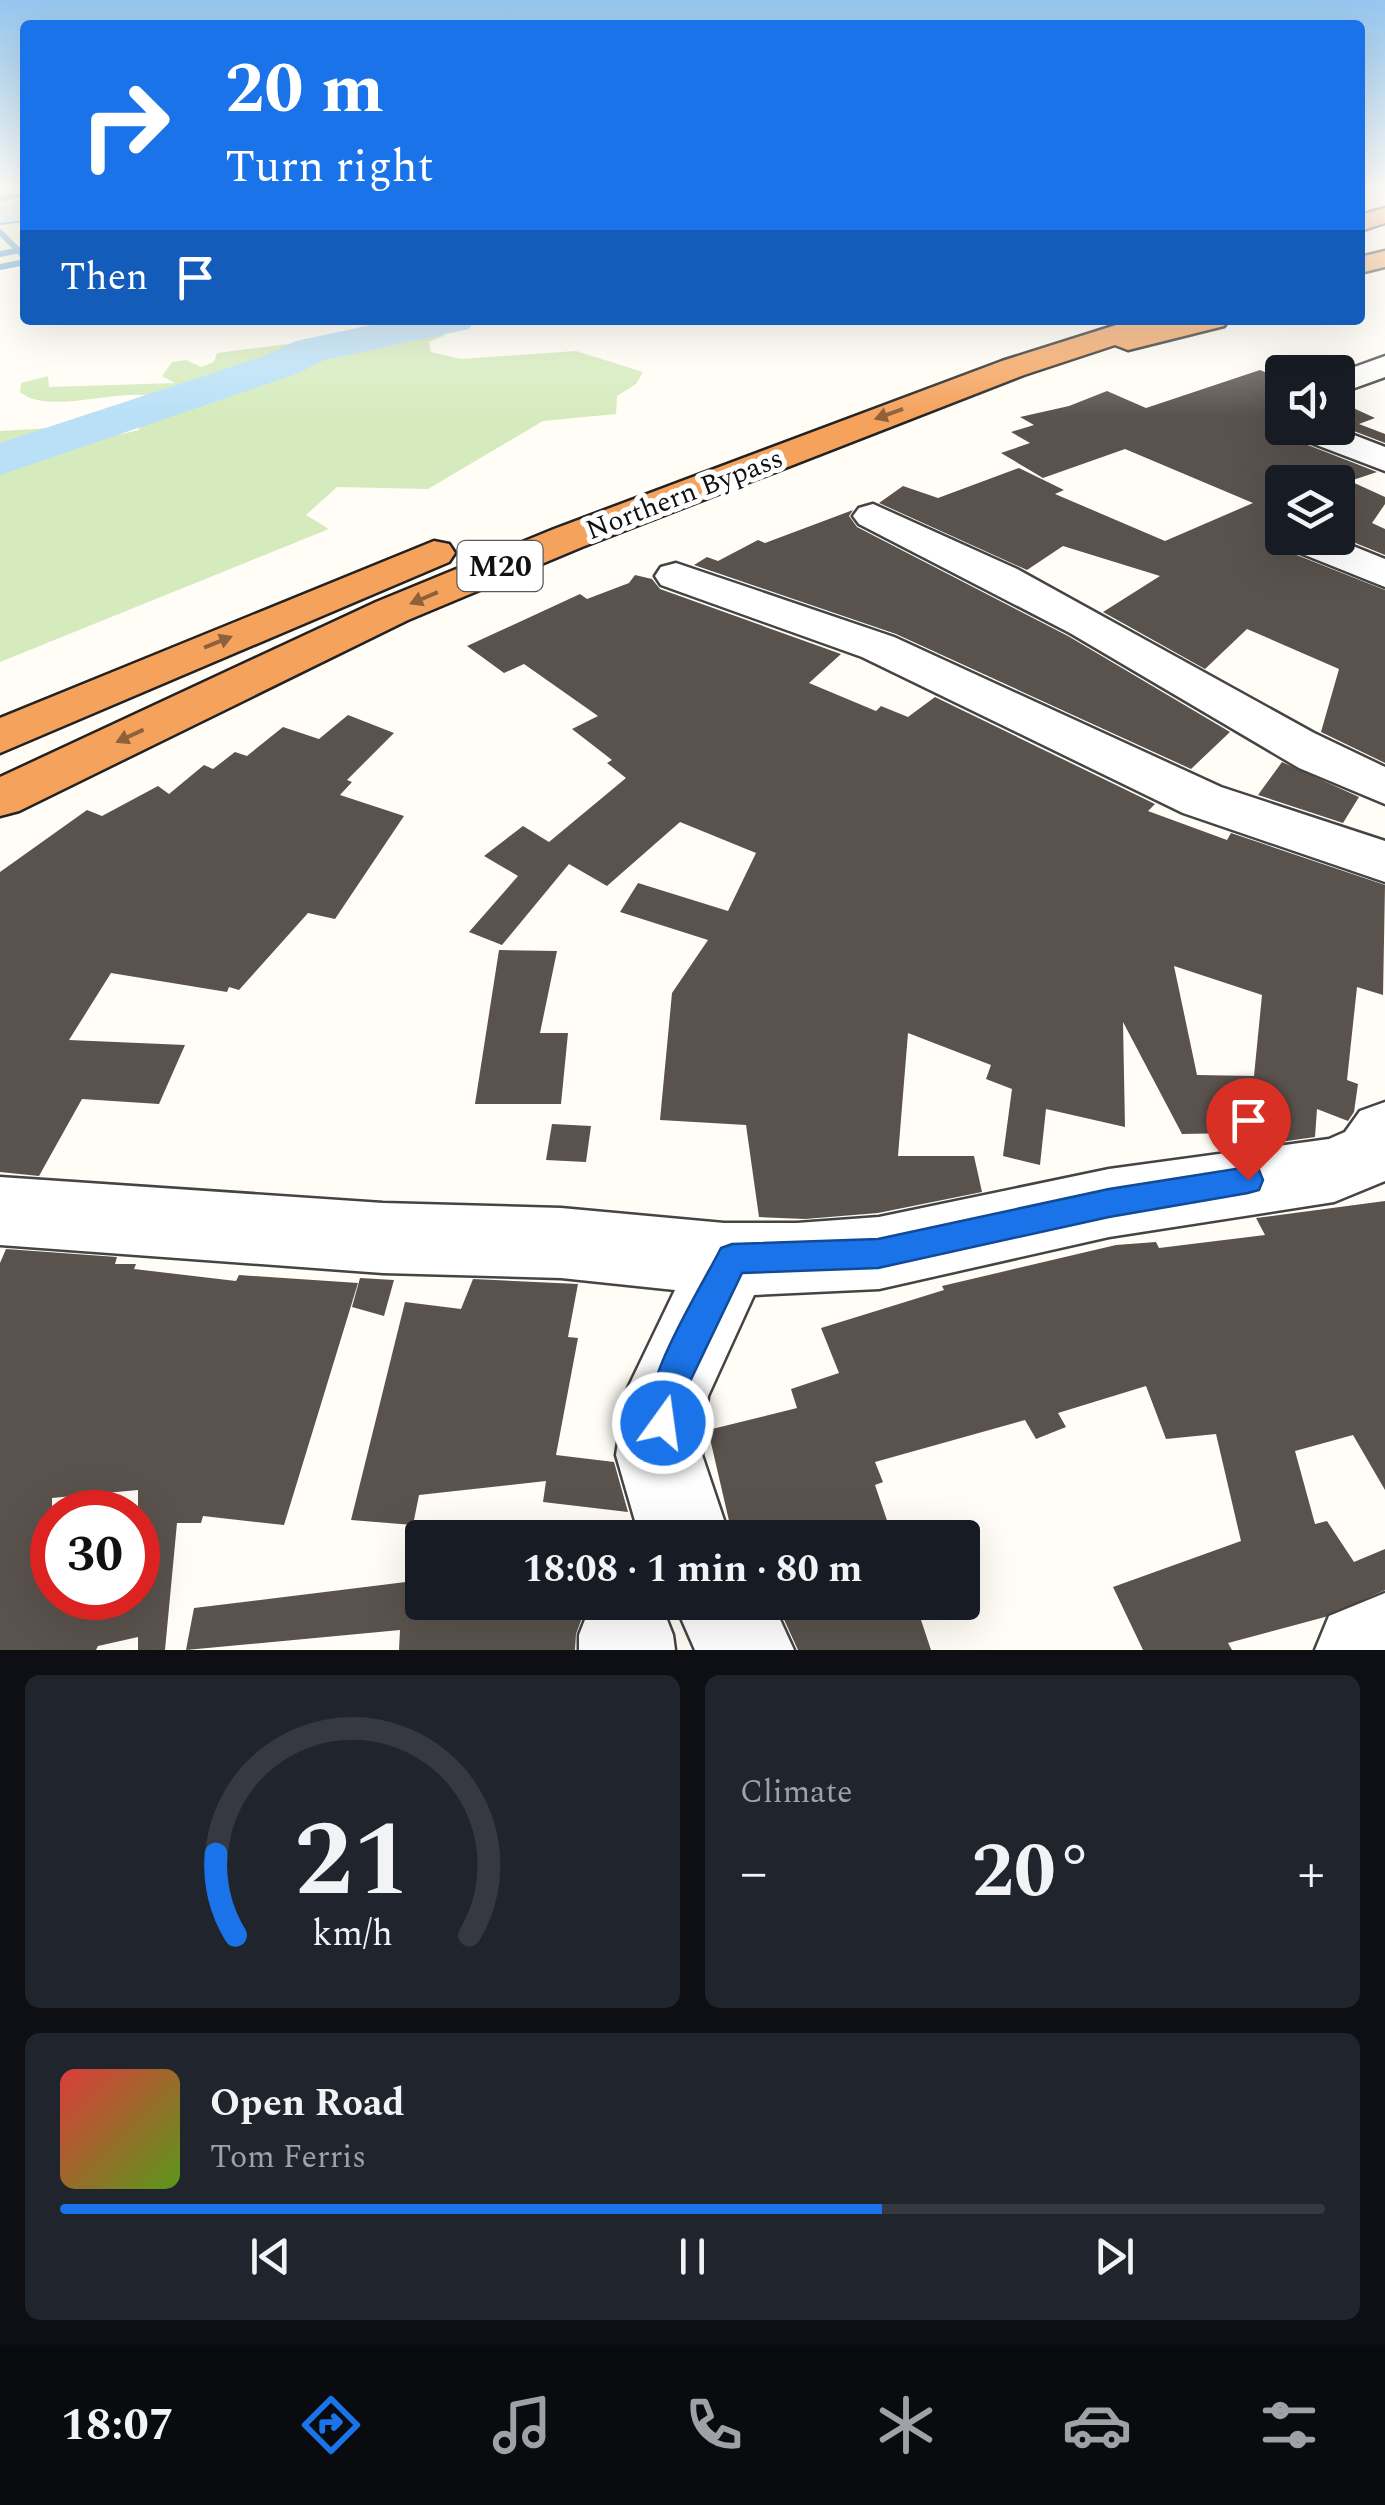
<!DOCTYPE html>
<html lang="en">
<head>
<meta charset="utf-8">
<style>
	:root { --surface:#171b24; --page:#20242c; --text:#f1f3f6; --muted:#9ea1a6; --line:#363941; --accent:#1a73e8 }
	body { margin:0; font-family:Spectral,serif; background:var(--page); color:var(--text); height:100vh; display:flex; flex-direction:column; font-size:38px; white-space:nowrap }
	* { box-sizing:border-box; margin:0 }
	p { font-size:32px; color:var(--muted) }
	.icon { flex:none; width:55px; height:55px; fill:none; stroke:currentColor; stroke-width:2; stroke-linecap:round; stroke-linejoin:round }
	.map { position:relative; height:1650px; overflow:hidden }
	.side { display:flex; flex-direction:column; gap:25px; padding:25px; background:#0d0f14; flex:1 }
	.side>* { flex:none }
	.banner { position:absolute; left:20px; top:20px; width:1345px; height:305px; border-radius:10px; box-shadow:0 10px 40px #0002; background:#1a73e8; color:#fff; overflow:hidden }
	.controls { position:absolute; left:1265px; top:355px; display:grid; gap:20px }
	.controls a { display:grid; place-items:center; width:90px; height:90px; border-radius:10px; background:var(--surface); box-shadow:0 10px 40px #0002; font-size:50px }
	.speed { position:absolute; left:30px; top:1490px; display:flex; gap:20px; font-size:50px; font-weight:700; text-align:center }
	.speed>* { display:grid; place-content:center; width:130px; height:130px; border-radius:50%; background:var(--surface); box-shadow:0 10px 40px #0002; line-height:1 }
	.speed .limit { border:15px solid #d22; background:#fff; color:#111 }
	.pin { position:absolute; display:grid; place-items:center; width:85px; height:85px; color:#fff; margin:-102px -42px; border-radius:50% 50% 50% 0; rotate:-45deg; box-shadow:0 0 10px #0007 }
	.pin .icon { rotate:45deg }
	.me { position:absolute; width:110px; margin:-55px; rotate:14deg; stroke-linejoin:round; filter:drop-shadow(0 0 8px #0008) }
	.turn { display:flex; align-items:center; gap:35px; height:210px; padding:0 40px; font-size:45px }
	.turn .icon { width:130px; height:130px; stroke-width:2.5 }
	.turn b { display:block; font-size:70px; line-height:85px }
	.then { display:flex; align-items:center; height:95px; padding:0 40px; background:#0003; gap:20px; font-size:38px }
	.big { font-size:75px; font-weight:700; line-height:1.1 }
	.side .tile { flex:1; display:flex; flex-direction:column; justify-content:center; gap:15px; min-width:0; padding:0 35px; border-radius:15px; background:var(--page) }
	.side .dial { align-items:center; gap:0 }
	.dial svg { height:260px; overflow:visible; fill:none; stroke:var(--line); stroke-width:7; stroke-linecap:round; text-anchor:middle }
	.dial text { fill:var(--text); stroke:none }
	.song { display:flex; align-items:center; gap:30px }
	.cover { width:120px; height:120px; border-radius:15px; background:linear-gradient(135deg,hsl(0 70% 55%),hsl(90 70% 35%)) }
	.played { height:10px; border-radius:5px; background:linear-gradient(90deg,var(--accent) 65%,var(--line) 65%) }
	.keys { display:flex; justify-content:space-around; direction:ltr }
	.heat { display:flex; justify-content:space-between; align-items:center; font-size:55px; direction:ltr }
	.side .tiles { flex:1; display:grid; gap:25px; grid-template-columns:1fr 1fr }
	.tile:last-child { grid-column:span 2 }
	.trip { position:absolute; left:405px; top:1520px; width:575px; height:100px; border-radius:10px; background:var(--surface); box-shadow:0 10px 40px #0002; font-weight:700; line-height:100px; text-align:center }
	.menu { display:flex; height:160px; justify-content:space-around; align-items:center; background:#090b0e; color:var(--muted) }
	.menu .icon { width:70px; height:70px }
	.menu .active { color:var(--accent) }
	.menu b { font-size:45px; color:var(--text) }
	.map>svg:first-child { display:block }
	.farmland { fill:#f6f3d4 }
	.green { fill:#d5ebbd }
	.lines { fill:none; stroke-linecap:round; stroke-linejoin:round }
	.stream { stroke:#3f96cf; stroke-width:6 }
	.river { fill:#b9e0f7; fill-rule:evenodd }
	.building { fill:#5a524d; fill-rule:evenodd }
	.minor-casing { stroke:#444; stroke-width:5 }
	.highway-casing { stroke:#222; stroke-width:5 }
	.minor { fill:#fff; fill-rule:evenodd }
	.highway { fill:#f5a25d; fill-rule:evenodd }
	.oneway { fill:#8e613b }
	.route { fill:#1a73e8; stroke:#114b97; stroke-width:2.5 }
	.labels { text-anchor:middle; stroke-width:10; stroke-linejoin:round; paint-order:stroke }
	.far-street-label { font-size:28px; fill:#111; stroke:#fff }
	.shield { fill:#fff; stroke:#585858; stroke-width:2.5 }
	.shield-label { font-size:30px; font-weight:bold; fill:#111 }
</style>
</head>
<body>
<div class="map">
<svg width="1385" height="1650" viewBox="0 0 1385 1650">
	<rect width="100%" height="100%" fill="#fffdf5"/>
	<!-- farmland -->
	<path class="farmland" d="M25 219V262L0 267V222Z"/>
	<!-- green -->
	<path class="green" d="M437 330 445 335 429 342 431 352 461 359 576 351 643 372 636 384 617 396 616 414 543 421 428 489 337 487 306 515 329 529 0 662V431L69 427 122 434 139 430 138 421 97 418C118 404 135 417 157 410L160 398C123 385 51 417 20 392L21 383 48 376 49 387 175 383 162 376 172 362 186 360 201 367 214 362 217 353 327 339C345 327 355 338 373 342 391 345 418 334 437 330Z"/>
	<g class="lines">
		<!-- stream -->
		<path class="stream" d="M0 199 25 194
			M0 206 25 205
			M0 222 25 219
			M0 232 25 257
			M0 254 20 250
			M0 267 25 262"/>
		<!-- river -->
		<path class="river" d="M25 200V220L0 223V203Z
			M394 320H475L469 329 324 360 296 374 0 475V443L264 356 296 341Z"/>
	</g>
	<!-- building -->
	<path class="building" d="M1260 370 1282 379V428L1290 438 1377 472 1350 481 1385 497V504L1372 523 1385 529V555L1338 536V482H1282V529L1276 536 1284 550 1385 590V763L1321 732 1339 669 1247 629 1205 669 1103 612 1160 576 1063 546 1027 570 879 503 903 486 938 498 1019 468 1064 490 1055 494 1165 541 1253 503 1125 449 1043 478 1001 453 1030 443 1011 432 1034 425 1020 417 1069 406 1107 391 1146 408Z
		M1338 401 1375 418 1359 424 1385 434V443L1338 425Z
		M853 510 849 516 857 527 1068 636 1230 732 1191 769 896 634 694 565 707 557 718 561 758 540 765 543Z
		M635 575 652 579 660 589 841 654 809 683 876 711 881 706 908 717 935 697 1155 804 1148 811 1227 840 1231 833 1385 885 1383 995 1357 987 1347 1080 1358 1084 1354 1112 1348 1121 1317 1109 1315 1137 1280 1142 1238 1141 1235 1133 1182 1134 1123 1022 1125 1127 1046 1109 1040 1165 1003 1156 1012 1089 986 1079 991 1065 908 1033 898 1156H974L982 1192 878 1213 805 1219 759 1217 746 1125 660 1120 672 993 708 940 620 912 638 883 728 911 756 853 680 822 607 886 569 864 502 945 469 932 518 876 484 856 523 826 549 842 626 778 607 763 612 760 572 729 598 716 524 664 504 673 467 646 580 594 587 599 629 583ZM1174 966 1262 995 1254 1076 1197 1075Z
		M348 715 394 733 347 780 352 782 340 795 404 816 335 919 308 913 239 990 229 987 227 992 111 973 69 1040 185 1045 159 1104 82 1099 39 1176 0 1172V872L87 810 102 816 158 786 169 794 204 765 213 769 235 752 247 756 283 727 319 739Z
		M1282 762 1359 797 1343 823 1258 795Z
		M499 950 557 951 540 1033H568L561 1104H475Z
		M552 1124 591 1126 586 1162 546 1160Z
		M1385 1201V1490L1353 1435 1295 1451 1315 1524 1327 1521 1354 1562 1385 1549V1590L1325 1617 1228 1643 1232 1650H1143L1113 1587 1241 1541 1216 1434 1166 1439 1146 1386 1058 1413 1066 1427 1036 1439 1025 1420 875 1462 883 1482 875 1485 893 1538H793L790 1528 754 1538H733L708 1430 797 1408 791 1389 839 1373 821 1328 944 1290 942 1286 1116 1245 1156 1242 1159 1248 1265 1235 1256 1218Z
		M6 1249 117 1257 115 1264H136L134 1269 236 1281 239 1275 358 1283 284 1525 203 1516 201 1523H177L165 1650H138V1637L98 1646 96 1650H0V1263ZM138 1490V1598H52V1498Z
		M360 1278 394 1280 384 1316 352 1307Z
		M473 1279 578 1284 568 1337 578 1338 556 1455 614 1462 628 1512 543 1502 546 1481 419 1495 413 1525 351 1520 405 1302 461 1309Z
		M422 1580V1602H588L576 1634 575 1650H399L400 1630 186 1650 194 1608Z
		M776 1602H915L931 1650H798Z"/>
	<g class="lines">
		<defs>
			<path id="minor" d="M1385 356V377L1338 394V373Z
				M1288 428H1336L1385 447V471L1293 436Z
				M873 504 1017 569 1314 733 1385 767V804L1299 768 1070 633 859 524 853 516 859 508Z
				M1282 532V538H1333L1385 559V587L1285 547 1279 538Z
				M676 563 894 637 1221 787 1385 841V882L1183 813 862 657 661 585 655 576 661 567Z
				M1385 1102V1181L1334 1202 1109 1237 879 1289 754 1295 708 1396 702 1455 730 1538H640L616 1455 626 1392 675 1290 561 1278 383 1273 0 1245V1177L383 1203 561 1208 724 1223H797L879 1217 1109 1169 1329 1139 1345 1132 1360 1111Z
				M1385 1593V1650H1315L1329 1616Z
				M592 1602H660L673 1635 675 1650H579V1635Z
				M674 1602H772L794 1650H695Z"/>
			<path id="highway" d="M1385 208V223L1360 231V215Z
				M1385 251V267L1360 273V257Z
				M1132 320H1228L1224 326 1128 350 1115 345 1024 375 582 547 408 620 19 811 0 816V777L376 602 554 529 1002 361Z
				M434 541 449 544 455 553 449 562 0 753V718Z"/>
		</defs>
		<!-- minor casing -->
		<use href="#minor" class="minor-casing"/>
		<!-- highway casing -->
		<use href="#highway" class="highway-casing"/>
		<!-- minor -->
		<use href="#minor" class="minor"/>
		<!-- highway -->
		<use href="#highway" class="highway"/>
	</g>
	<!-- one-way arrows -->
	<defs><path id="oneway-solid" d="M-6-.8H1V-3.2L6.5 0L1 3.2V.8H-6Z" transform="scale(2.5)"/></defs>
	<g class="oneway">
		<use href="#oneway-solid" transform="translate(889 414) rotate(160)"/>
		<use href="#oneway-solid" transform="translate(424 598) rotate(157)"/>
		<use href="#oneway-solid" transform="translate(218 642) rotate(-22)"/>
		<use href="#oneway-solid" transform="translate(130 736) rotate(155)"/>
	</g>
	<!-- sky -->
	<linearGradient id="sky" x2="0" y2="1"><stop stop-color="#95c6ee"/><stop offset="0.45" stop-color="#fffefa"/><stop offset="1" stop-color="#fffefa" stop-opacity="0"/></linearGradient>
	<rect width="1385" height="417" fill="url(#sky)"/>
	<!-- route -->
	<path class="route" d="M1248 1167 1259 1170 1263 1180 1259 1190 1248 1193 1109 1217 878 1268 742 1273 684 1394 676 1436 663 1441 651 1436C633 1392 700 1290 721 1248L732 1244 878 1239 1109 1189Z"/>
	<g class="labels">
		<!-- far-street labels -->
		<g class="far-street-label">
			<text transform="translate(684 493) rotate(-21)" y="10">Northern Bypass</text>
		</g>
		<!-- shield labels -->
		<rect class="shield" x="457.5" y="541" width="85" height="50" rx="8"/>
		<g class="shield-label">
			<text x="500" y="576">M20</text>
		</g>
	</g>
</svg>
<div class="controls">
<a><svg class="icon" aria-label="sound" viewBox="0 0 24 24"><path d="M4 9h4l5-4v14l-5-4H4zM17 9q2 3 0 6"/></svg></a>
<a><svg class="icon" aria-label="layers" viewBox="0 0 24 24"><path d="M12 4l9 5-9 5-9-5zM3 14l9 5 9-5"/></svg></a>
</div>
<div class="speed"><div class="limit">30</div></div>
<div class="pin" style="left:1248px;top:1180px;background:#d93025"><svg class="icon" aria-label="arrive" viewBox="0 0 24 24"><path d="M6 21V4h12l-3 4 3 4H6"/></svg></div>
<svg class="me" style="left:663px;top:1423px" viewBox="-20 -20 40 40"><circle r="17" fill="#1a73e8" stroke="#fff" stroke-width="3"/><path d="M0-11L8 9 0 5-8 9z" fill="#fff"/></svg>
<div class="trip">18:08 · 1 min · 80 m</div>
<div class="banner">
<div class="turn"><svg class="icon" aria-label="right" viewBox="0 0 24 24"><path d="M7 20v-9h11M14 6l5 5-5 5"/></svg><div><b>20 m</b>Turn right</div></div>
<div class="then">Then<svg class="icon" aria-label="arrive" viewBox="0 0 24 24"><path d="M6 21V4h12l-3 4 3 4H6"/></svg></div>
</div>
</div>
<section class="side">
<div class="tiles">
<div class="tile dial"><svg viewBox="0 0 100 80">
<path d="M14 69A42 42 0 1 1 86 69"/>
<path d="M14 69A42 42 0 0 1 8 44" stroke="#1a73e8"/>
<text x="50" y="56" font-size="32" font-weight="700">21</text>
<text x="50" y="72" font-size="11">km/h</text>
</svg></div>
<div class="tile"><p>Climate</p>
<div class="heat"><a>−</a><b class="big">20°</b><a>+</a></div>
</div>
<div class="tile">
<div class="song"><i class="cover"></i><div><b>Open Road</b><p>Tom Ferris</p></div></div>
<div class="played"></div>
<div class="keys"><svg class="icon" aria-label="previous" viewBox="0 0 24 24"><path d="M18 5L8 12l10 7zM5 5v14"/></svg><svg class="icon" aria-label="pause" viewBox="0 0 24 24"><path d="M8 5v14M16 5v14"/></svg><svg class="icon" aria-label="next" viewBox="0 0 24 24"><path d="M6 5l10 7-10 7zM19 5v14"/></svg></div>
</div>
</div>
</section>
<nav class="menu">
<b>18:07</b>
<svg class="icon active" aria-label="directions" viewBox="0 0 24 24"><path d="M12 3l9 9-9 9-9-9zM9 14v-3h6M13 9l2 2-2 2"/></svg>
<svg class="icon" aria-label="music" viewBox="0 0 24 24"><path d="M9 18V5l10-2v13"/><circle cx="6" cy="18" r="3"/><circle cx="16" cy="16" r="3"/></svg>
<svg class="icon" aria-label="phone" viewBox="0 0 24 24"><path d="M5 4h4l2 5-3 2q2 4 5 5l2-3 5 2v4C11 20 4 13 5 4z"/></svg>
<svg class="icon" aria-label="climate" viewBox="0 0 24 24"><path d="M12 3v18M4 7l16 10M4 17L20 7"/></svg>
<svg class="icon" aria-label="car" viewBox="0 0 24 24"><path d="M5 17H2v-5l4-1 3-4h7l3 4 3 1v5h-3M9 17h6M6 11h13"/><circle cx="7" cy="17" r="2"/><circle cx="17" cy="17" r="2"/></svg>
<svg class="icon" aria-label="filters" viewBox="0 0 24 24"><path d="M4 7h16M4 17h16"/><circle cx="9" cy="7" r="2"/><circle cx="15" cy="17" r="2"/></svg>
</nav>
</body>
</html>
